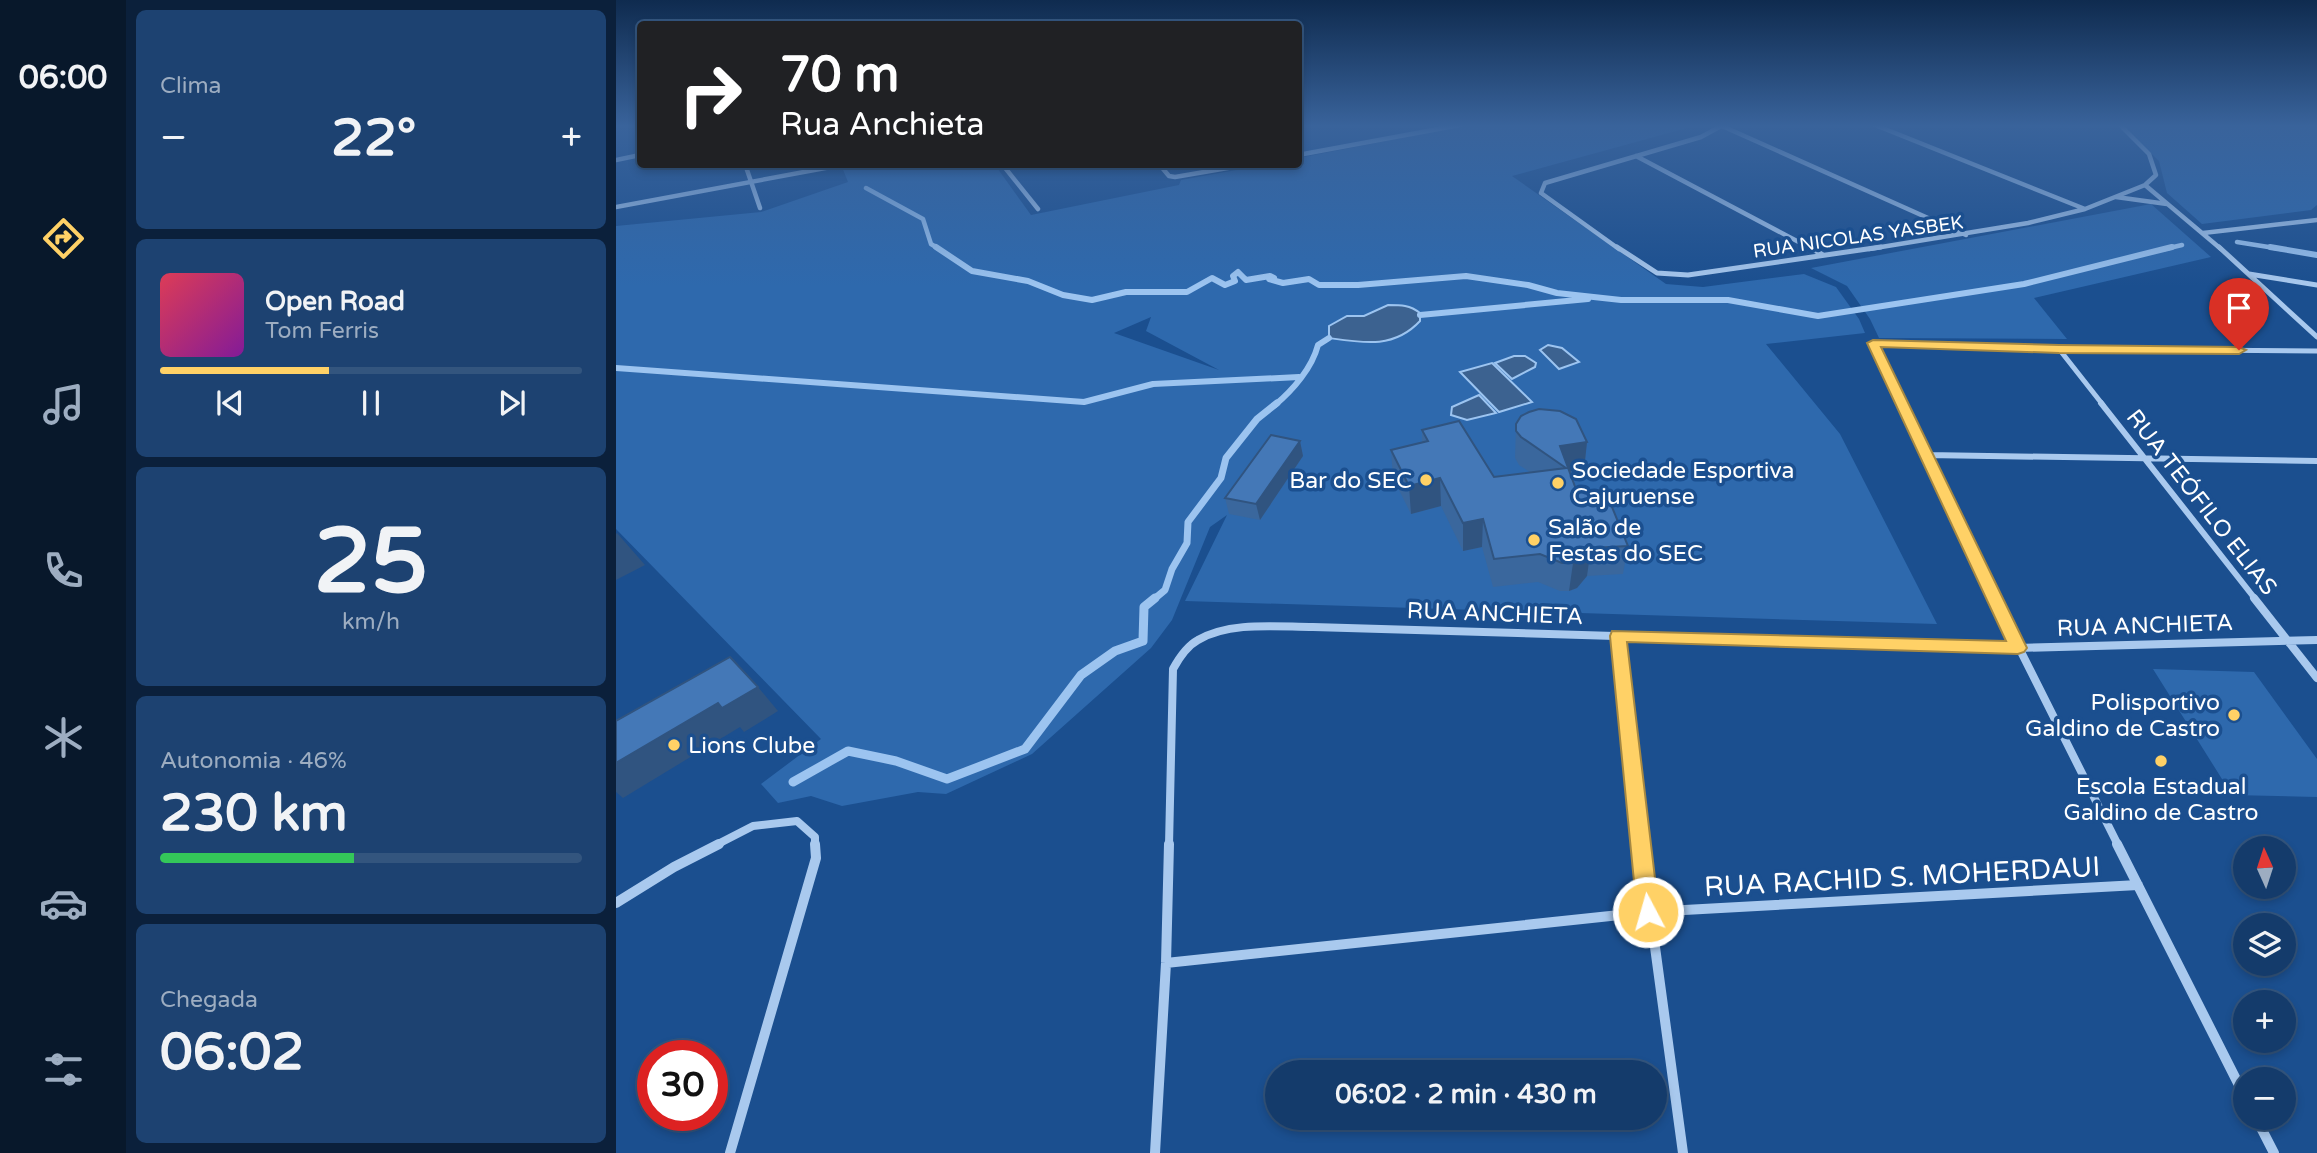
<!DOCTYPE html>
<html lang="pt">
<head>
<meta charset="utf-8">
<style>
	:root { --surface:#143b6b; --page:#1d4271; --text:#f1f3f6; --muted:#9dadc1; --line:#33557e; --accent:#ffd166 }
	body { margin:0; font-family:"Varela Round",sans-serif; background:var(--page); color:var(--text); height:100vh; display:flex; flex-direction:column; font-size:26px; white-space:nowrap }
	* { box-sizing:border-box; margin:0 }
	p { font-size:23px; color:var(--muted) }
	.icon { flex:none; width:38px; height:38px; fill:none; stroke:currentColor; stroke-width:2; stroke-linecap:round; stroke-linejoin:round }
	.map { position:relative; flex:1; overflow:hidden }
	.sheet { display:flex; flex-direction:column; gap:10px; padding:10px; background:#0b203b; width:490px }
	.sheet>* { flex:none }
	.top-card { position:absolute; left:21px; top:21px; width:665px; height:147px; border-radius:7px; box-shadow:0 4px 10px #0003,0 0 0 2px var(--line); background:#202124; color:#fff; overflow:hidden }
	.needle { width:46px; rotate:357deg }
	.tools { position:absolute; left:1617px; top:836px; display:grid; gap:14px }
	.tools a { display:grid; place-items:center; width:63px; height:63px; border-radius:50%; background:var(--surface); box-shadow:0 4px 10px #0003,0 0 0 2px var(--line); font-size:35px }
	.speed { position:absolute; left:21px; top:1040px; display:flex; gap:14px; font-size:35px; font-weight:700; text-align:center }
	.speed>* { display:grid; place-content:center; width:91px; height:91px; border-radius:50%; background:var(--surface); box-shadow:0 4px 10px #0003,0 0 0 2px var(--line); line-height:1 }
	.speed .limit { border:10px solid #d22; background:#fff; color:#111 }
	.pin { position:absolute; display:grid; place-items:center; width:60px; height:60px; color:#fff; margin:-72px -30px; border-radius:50% 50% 50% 0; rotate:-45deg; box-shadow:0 0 7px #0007 }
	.pin .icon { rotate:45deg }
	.me { position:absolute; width:77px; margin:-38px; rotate:354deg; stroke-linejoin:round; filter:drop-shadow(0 0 5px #0008) }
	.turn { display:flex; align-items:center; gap:24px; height:147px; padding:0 28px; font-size:32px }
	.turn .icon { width:91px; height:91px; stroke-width:2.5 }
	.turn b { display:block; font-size:49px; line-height:60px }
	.big { font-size:52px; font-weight:700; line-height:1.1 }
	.sheet .card { flex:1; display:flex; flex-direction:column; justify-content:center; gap:10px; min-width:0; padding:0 24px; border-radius:10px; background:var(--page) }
	.sheet .dial { align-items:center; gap:0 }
	.dial b { font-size:91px; line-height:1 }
	.song { display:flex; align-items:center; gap:21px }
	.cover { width:84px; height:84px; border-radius:10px; background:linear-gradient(135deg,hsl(350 70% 55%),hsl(290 70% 35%)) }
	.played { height:7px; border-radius:4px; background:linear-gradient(90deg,var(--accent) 40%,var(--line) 40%) }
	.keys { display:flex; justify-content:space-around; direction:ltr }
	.heat { display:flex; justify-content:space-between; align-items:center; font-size:38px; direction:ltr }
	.charge { height:10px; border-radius:5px; background:linear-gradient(90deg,#34c759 46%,var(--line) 0) }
	.trip { position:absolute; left:649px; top:1060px; width:402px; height:70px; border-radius:35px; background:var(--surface); box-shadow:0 4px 10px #0003,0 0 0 2px var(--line); font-weight:700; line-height:70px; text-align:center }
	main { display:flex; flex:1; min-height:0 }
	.dock { display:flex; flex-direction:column; width:126px; justify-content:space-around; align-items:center; background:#08182b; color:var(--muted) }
	.dock .icon { width:49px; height:49px }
	.dock .active { color:var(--accent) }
	.dock b { font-size:32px; color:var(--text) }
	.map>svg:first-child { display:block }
	.green { fill:#2e69ad; fill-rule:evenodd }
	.water { fill:#3c6290; stroke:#9cc4f0; stroke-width:2 }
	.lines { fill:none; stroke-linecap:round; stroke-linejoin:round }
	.stream-far3 { stroke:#9cc4f0; stroke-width:4.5 }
	.stream-far2 { stroke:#9cc4f0; stroke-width:6 }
	.stream-far1 { stroke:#9cc4f0; stroke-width:7 }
	.stream { stroke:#9cc4f0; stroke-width:9 }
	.minor-far4 { stroke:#a9c9ee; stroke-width:4.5 }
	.minor-far3 { stroke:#a9c9ee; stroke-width:5 }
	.minor-far2 { stroke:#a9c9ee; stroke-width:6 }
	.minor-far1 { stroke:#a9c9ee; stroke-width:8 }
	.minor { stroke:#a9c9ee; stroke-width:10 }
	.wall { fill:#3a679d }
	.shaded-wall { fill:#305480 }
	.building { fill:#4478b7; stroke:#305480; stroke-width:2 }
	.route { fill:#ffd166; stroke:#a68842; stroke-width:2 }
	.poi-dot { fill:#ffd166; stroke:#1b4f8f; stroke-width:2.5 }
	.labels { text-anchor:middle; stroke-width:7; stroke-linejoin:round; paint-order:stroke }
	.far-street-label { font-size:19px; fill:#fff; stroke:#1b4f8f }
	.poi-label { font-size:23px; fill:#fff; stroke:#1b4f8f; text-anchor:start }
	.street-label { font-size:23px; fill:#fff; stroke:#1b4f8f }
	.near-street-label { font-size:28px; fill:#fff; stroke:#1b4f8f }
</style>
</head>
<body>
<main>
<nav class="dock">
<b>06:00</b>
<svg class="icon active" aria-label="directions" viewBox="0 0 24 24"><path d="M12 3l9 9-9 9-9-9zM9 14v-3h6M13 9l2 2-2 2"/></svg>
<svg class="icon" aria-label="music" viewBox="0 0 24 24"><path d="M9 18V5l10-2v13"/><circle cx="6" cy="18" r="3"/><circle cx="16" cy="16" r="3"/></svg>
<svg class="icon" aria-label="phone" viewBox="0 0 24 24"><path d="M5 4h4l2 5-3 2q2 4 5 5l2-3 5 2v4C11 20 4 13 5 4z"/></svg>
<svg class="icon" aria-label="climate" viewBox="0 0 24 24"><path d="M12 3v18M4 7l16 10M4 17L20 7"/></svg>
<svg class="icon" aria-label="car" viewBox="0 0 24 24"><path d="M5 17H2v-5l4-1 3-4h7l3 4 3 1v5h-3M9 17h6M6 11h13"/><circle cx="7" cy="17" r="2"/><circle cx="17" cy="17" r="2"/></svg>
<svg class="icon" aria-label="filters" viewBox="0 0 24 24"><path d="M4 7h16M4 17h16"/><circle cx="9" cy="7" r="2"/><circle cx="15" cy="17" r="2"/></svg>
</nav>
<section class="sheet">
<div class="card"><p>Clima</p>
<div class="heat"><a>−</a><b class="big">22°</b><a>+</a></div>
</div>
<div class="card">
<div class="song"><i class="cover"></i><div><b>Open Road</b><p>Tom Ferris</p></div></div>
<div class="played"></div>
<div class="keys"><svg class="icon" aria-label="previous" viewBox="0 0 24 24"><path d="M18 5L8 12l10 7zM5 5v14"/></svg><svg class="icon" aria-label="pause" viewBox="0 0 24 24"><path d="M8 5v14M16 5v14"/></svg><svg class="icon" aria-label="next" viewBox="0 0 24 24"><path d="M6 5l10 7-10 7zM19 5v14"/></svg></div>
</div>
<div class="card dial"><b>25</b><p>km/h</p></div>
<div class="card"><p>Autonomia · 46%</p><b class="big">230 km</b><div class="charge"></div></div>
<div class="card"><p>Chegada</p><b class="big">06:02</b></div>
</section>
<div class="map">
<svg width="1701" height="1153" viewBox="0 0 1701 1153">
	<rect width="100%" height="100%" fill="#1b4f8f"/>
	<!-- green -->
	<path class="green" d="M852 125H1082L896 176 1050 284 1087 287 1188 274 1220 287 1243 319 1249 333 1150 344 1224 434 1321 624 569 601 611 515 594 527 556 620 535 648 416 754 330 794 302 792 226 806 195 796 162 803 145 784 205 739 0 529V226L145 212 232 182 226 167 241 165H379L415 215 563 185 565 180 648 165 682 164 683 158ZM535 317 530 331 603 370 498 333Z
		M1506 125H1701V205L1695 210 1586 224 1551 193 1543 161Z
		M1535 204 1595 257 1418 298 1451 339 1263 338 1254 319 1231 286 1195 268Z
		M1537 669 1638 672 1701 759V797L1616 795Z"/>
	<!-- water -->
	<path class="water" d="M772 305C785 305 794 305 804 313V321C778 349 747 343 713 338V326L731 316H748Z
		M932 345 946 348 963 362 943 369 924 350Z
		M898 356H909L920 363 919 367 896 379 879 363Z
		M876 363 916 402 883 412 844 372Z
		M863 395 880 413 851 420 835 415 836 407Z"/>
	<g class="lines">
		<!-- stream-far3 -->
		<path class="stream-far3" d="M250 188 307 219 315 244 323 249
			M1621 242 1665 249
			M1549 249 1566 245"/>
		<!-- stream-far2 -->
		<path class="stream-far2" d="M320 247 356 271 412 281 447 295 476 300 510 292H571L596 278 609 285 619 281 617 276 622 272 630 280 654 276 658 278 653 279 667 283 693 279 703 285H742L850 276 912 285 941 293 1005 300H1112L1202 316 1408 284 1556 247
			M1654 247 1701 255
			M804 315 972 299
			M0 368 468 402 537 384 683 377
			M659 405C677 390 696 368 702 345L713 338"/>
		<!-- stream-far1 -->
		<path class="stream-far1" d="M537 600 549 590 556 569 571 543 572 522 605 478 610 458 641 419 661 403"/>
		<!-- stream -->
		<path class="stream" d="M177 782 232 751 280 761 331 779 409 749 465 675 499 651 527 641 528 607 539 598"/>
		<!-- minor-far4 -->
		<path class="minor-far4" d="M1259 125 1469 209
			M1504 125 1533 154 1540 175 1529 185 1605 249
			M1106 126 1350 235
			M682 155 844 125
			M1020 156 1196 249
			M0 160 24 155
			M129 164 144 208
			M386 164 422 209
			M543 164 553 176 559 177 635 164
			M1500 197 1551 204
			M0 207 231 164
			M1587 233 1701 220
			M1003 249 925 193 929 183 1085 137 1107 125
			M1253 249 1412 223 1469 209 1529 185"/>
		<!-- minor-far3 -->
		<path class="minor-far3" d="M1001 247 1041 273 1072 275 1265 247
			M1193 247 1207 255
			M1603 247 1701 337
			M1633 274 1701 285
			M1443 349 1487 405
			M1286 405 1257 343 1443 349 1701 351"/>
		<!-- minor-far2 -->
		<path class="minor-far2" d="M1285 403 1379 600
			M1485 403 1640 600
			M1311 455 1701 461"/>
		<!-- minor-far1 -->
		<path class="minor-far1" d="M1378 598 1502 845
			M1638 598 1701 678
			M1002 636 1025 845
			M100 845 137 826 181 821 199 837V845
			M553 845 557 669C563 658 571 646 582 640 614 621 662 627 697 627L1402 648 1701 640"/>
		<!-- minor -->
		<path class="minor" d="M1025 844 1067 1153
			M1501 844 1629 1097
			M0 903 58 867 103 844
			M550 963 1032 912 1522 885
			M1640 1118 1658 1153
			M114 1153 200 858 199 844
			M539 1153 550 963 553 844"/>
	</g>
	<!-- wall -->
	<path class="wall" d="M900 424 971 442 968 470 954 472 961 492 1012 546 1007 574 971 576 961 588 953 591H944L922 582 877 587 866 547 847 551 825 506 795 514 777 478 775 450 806 442V430L878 477 914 472 903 465 899 458Z
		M684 441 687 456 644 520 613 514 609 498Z"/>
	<!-- shaded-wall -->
	<path class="shaded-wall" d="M684 441 687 456 644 520 640 504Z
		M971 442 968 470 950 472V468L944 446Z
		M824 478 825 506 795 514 793 486Z
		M867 519 866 547 847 551V523Z
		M1 533 29 565 0 580V534Z
		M975 548 971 576 961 588 953 591 957 563Z
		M142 687 162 711 128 732 124 727 7 798 0 792V763L102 703Z"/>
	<!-- building -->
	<path class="building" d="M923 409 944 411 960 419 971 442 944 446 961 492 989 490 1012 546 975 548 964 560 957 563H946L924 554 878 559 867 519 847 523 824 478 793 486 775 450 812 441 806 430 843 421 878 477 950 468 905 437 900 431V424L905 416 913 412Z
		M655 435 684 441 640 504 609 498Z
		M114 657 142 687 106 708 102 703 0 763V721Z"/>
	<!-- sky -->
	<linearGradient id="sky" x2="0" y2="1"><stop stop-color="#0f2b4f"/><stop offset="0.44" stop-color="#39639b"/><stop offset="1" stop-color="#39639b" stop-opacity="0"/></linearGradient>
	<rect width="1701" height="286" fill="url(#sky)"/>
	<!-- route -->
	<path class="route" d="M1257 340 1443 345 1623 347 1630 350 1623 354 1443 353 1265 347 1411 648 1408 652 1402 654 1011 642 1043 912 1040 920 1032 923 1024 920 1021 912 994 636 996 631 1390 641 1251 343Z"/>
	<!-- markers -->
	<g class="poi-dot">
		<circle cx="810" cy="480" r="7"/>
		<circle cx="942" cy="483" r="7"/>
		<circle cx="918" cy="540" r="7"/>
		<circle cx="1618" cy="715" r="7"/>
		<circle cx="58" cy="745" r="7"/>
		<circle cx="1545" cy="761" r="7"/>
	</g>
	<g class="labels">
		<!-- far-street labels -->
		<g class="far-street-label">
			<text transform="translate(1242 236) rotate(-8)" y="7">RUA NICOLAS YASBEK</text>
		</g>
		<!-- poi labels -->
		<g class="poi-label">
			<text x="956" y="478">Sociedade Esportiva<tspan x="956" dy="26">Cajuruense</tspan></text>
			<text x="796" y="488" text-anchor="end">Bar do SEC</text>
			<text x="932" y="535">Salão de<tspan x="932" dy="26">Festas do SEC</tspan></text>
			<text x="1604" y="710" text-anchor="end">Polisportivo<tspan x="1604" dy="26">Galdino de Castro</tspan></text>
			<text x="72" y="753">Lions Clube</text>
			<text x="1545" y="794" text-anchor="middle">Escola Estadual<tspan x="1545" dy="26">Galdino de Castro</tspan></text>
		</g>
		<!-- street labels -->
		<g class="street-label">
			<text transform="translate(1586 502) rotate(52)" y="8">RUA TEÓFILO ELIAS</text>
			<text transform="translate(879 613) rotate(2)" y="8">RUA ANCHIETA</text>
			<text transform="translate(1529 625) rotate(-2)" y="8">RUA ANCHIETA</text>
		</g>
		<!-- near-street labels -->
		<g class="near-street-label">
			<text transform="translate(1286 876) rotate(-3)" y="10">RUA RACHID S. MOHERDAUI</text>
		</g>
	</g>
</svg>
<div class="tools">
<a><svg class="needle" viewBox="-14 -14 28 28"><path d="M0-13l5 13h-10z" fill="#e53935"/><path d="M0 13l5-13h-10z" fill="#9dadc1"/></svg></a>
<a><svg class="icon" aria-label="layers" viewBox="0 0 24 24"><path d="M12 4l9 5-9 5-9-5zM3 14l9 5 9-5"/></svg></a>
<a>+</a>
<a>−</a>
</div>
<div class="speed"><div class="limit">30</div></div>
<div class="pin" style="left:1623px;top:350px;background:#d93025"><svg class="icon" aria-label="arrive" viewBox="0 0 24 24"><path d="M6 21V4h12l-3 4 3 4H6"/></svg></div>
<svg class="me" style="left:1032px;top:912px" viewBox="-20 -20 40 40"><circle r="17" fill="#ffd166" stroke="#fff" stroke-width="3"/><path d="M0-11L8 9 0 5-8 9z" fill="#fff"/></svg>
<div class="trip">06:02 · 2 min · 430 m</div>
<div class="top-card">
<div class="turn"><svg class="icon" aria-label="right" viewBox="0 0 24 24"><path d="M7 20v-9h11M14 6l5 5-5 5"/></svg><div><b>70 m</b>Rua Anchieta</div></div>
</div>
</div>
</main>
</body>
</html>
